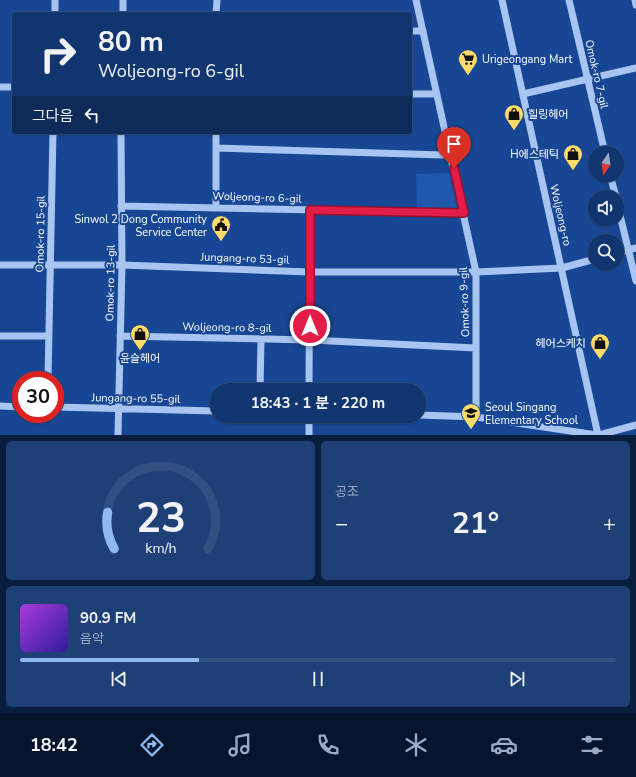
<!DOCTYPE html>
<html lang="ko">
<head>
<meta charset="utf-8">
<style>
	:root { --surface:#11356f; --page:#1e4077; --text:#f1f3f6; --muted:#9cabc3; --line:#305082; --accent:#90b9f0 }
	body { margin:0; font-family:"Nunito Sans","Noto Sans KR",sans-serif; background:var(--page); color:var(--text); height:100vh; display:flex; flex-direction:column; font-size:15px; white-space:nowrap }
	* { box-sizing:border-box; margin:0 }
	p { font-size:13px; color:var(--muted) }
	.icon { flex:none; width:22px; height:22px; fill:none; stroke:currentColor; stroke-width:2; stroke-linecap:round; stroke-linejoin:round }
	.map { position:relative; height:435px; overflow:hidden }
	.panel { display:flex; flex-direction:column; gap:6px; padding:6px; background:#091d3d; flex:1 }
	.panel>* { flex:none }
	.banner { position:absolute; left:12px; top:12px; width:400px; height:122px; border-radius:4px; box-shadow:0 1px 3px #0004,0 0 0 1px var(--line); background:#11356f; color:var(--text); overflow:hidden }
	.needle { width:26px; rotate:193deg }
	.fabs { position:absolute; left:588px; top:146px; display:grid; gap:8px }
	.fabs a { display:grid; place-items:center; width:36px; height:36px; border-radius:50%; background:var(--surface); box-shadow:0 1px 3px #0004,0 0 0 1px var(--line); font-size:20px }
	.speed { position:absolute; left:12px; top:371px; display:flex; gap:8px; font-size:20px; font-weight:700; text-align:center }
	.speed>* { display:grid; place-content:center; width:52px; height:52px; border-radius:50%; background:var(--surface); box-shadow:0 1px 3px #0004,0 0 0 1px var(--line); line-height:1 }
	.speed .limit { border:6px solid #d22; background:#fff; color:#111 }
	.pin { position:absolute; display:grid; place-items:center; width:34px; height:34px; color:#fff; margin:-41px -17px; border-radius:50% 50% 50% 0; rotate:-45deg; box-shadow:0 0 4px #0007 }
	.pin .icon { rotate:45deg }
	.me { position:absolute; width:44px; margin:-22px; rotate:0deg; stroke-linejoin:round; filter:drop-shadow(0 0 3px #0008) }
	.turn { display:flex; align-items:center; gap:14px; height:84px; padding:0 20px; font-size:18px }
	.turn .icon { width:52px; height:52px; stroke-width:2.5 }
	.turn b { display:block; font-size:28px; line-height:34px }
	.then { display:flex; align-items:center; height:38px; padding:0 20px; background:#0003; gap:8px; font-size:15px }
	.big { font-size:30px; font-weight:700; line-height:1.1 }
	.panel .card { flex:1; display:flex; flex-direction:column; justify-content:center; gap:6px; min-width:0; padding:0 14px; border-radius:6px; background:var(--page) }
	.panel .dial { align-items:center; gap:0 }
	.dial svg { height:104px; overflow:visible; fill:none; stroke:var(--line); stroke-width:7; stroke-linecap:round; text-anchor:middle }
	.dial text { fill:var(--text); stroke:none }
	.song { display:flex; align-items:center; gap:12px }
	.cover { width:48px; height:48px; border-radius:6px; background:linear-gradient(135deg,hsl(280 70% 55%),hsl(250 70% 35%)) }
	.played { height:4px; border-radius:2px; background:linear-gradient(90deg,var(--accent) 30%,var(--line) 30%) }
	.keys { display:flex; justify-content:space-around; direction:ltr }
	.heat { display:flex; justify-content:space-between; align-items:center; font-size:22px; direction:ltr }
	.panel .tiles { flex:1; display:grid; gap:6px; grid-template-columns:1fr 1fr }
	.card:last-child { grid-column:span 2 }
	.trip { position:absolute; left:210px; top:383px; width:216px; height:40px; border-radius:20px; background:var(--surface); box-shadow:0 1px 3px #0004,0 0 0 1px var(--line); font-weight:700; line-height:40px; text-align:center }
	.tab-bar { display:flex; height:64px; justify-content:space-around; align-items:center; background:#07152c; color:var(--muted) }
	.tab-bar .icon { width:28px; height:28px }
	.tab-bar .on { color:var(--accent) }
	.tab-bar b { font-size:18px; color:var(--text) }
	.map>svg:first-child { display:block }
	.green { fill:#2058ad }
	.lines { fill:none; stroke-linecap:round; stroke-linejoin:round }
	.minor { stroke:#a8c5f1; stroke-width:7 }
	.route-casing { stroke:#92132f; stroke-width:10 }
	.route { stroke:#e11d48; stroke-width:7 }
	.labels { text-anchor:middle; stroke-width:4; stroke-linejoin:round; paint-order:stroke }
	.poi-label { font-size:11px; fill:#fff; stroke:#174794; text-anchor:start }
	.street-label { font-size:11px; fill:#fff; stroke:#174794 }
</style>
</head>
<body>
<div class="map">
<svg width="636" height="435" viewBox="0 0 636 435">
	<rect width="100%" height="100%" fill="#174794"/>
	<!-- green -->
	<path class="green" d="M449 173 458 213 417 212 416 174Z"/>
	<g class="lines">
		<!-- minor -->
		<path class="minor" d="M416 0 476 272V417
			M502 0 598 435
			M569 0 605 153
			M635 0 636 5
			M55 14V0
			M123 14V0
			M216 14 217 0
			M410 31H423
			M0 87H14
			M410 94H437
			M523 94 636 68
			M216 148 443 155
			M610 175 616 197
			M617 203 636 281
			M121 206 464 213
			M216 207V132
			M617 253 636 248
			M0 265H122L310 272H476L562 268 595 259
			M0 336H49
			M120 336 310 340 476 348
			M48 380 53 132
			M260 390 261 339
			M309 390 310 210
			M0 406 21 407
			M55 407 217 411
			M419 415 476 417 597 435
			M118 435 122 265 121 132
			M309 435V416
			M599 435 636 425"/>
	</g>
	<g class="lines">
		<defs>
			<path id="route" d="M310 326V210L464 213 454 168"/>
		</defs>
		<!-- route casing -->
		<use href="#route" class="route-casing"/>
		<!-- route -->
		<use href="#route" class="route"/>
	</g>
	<!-- icons -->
	<defs>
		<symbol id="supermarket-pin" viewBox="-11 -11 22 30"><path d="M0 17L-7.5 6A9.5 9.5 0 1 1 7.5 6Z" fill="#ffdb67" stroke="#174794"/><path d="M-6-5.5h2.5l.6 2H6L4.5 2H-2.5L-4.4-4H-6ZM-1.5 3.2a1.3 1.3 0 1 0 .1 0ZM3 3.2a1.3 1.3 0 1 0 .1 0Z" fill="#111"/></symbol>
		<symbol id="shop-pin" viewBox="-11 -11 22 30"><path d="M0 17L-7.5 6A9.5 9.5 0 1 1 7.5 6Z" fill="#ffdb67" stroke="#174794"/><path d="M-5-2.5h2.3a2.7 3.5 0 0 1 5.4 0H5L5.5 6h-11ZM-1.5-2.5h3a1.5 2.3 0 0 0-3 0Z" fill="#111"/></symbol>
		<symbol id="civic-pin" viewBox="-11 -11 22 30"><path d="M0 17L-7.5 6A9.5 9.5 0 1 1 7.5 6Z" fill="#ffdb67" stroke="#174794"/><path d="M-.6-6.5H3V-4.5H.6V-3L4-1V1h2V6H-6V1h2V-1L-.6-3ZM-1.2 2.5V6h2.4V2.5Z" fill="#111"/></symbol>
		<symbol id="school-pin" viewBox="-11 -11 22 30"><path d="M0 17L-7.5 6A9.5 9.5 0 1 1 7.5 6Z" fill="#ffdb67" stroke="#174794"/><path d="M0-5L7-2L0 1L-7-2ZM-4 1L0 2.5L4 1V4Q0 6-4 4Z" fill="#111"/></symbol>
	</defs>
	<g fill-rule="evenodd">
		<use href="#supermarket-pin" x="457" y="48" width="22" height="30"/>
		<use href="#shop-pin" x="503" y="103" width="22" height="30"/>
		<use href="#shop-pin" x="562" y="143" width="22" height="30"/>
		<use href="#civic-pin" x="210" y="214" width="22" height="30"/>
		<use href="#shop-pin" x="129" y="323" width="22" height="30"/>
		<use href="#shop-pin" x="589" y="332" width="22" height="30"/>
		<use href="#school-pin" x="460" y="402" width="22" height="30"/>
	</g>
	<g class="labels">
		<!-- poi labels -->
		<g class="poi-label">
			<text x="482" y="63">Urigeongang Mart</text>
			<text x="528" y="118">힐링헤어</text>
			<text x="559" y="158" text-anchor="end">H에스테틱</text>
			<text x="207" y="223" text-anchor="end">Sinwol 2 Dong Community<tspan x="207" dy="13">Service Center</tspan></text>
			<text x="586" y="347" text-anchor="end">헤어스케치</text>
			<text x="140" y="362" text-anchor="middle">윤슬헤어</text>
			<text x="485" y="411">Seoul Singang<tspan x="485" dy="13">Elementary School</tspan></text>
		</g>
		<!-- street labels -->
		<g class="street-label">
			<text transform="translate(597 74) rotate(77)" y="4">Omok-ro 7-gil</text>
			<text transform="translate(257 197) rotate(2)" y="4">Woljeong-ro 6-gil</text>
			<text transform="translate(561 215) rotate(77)" y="4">Woljeong-ro</text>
			<text transform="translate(40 234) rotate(-89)" y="4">Omok-ro 15-gil</text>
			<text transform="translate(245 258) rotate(2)" y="4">Jungang-ro 53-gil</text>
			<text transform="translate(110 283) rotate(-89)" y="4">Omok-ro 13-gil</text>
			<text transform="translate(464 302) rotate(-92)" y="4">Omok-ro 9-gil</text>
			<text transform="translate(227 327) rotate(1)" y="4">Woljeong-ro 8-gil</text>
			<text transform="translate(136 398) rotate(1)" y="4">Jungang-ro 55-gil</text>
		</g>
	</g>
</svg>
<div class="fabs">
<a><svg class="needle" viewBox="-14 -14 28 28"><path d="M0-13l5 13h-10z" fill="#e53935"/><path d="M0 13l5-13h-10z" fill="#9cabc3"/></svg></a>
<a><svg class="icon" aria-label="sound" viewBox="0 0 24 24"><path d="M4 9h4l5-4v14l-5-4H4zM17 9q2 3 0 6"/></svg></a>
<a><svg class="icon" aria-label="search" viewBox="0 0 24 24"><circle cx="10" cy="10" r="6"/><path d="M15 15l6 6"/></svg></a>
</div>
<div class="speed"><div class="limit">30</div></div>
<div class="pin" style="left:454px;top:168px;background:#d93025"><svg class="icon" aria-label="arrive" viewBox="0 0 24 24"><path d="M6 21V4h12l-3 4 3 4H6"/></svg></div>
<svg class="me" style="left:310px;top:326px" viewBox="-20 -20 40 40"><circle r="17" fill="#e11d48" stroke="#fff" stroke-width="3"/><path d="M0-11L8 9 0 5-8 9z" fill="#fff"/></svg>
<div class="trip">18:43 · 1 분 · 220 m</div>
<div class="banner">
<div class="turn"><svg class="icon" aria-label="right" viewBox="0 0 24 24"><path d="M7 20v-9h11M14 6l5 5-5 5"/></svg><div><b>80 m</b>Woljeong-ro 6-gil</div></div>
<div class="then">그다음<svg class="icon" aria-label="left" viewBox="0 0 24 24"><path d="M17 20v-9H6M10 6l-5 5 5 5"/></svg></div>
</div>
</div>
<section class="panel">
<div class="tiles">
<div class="card dial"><svg viewBox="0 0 100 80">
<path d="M14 69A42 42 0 1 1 86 69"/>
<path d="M14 69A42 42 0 0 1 9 41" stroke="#90b9f0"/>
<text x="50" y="56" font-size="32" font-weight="700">23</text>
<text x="50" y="72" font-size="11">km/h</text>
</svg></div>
<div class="card"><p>공조</p>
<div class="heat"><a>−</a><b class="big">21°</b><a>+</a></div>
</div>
<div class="card">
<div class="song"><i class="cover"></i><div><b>90.9 FM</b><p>음악</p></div></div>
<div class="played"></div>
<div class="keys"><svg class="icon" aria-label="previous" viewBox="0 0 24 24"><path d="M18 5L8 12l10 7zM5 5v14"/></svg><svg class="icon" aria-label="pause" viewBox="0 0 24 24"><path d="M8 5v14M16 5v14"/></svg><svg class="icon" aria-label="next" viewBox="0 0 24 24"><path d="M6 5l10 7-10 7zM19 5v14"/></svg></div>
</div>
</div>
</section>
<nav class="tab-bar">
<b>18:42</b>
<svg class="icon on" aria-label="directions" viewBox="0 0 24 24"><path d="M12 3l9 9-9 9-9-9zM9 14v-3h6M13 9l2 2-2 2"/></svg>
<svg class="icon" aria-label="music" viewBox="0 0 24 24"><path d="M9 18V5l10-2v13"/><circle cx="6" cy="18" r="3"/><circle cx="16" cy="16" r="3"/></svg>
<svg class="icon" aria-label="phone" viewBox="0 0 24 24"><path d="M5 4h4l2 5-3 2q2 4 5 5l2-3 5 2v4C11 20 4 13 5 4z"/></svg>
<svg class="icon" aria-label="climate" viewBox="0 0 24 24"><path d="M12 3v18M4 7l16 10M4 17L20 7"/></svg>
<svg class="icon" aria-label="car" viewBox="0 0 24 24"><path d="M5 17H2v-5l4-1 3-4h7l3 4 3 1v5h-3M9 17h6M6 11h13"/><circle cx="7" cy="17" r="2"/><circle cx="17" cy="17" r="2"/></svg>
<svg class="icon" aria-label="filters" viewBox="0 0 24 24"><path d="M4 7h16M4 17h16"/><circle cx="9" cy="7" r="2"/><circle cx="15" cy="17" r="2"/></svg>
</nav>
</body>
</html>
